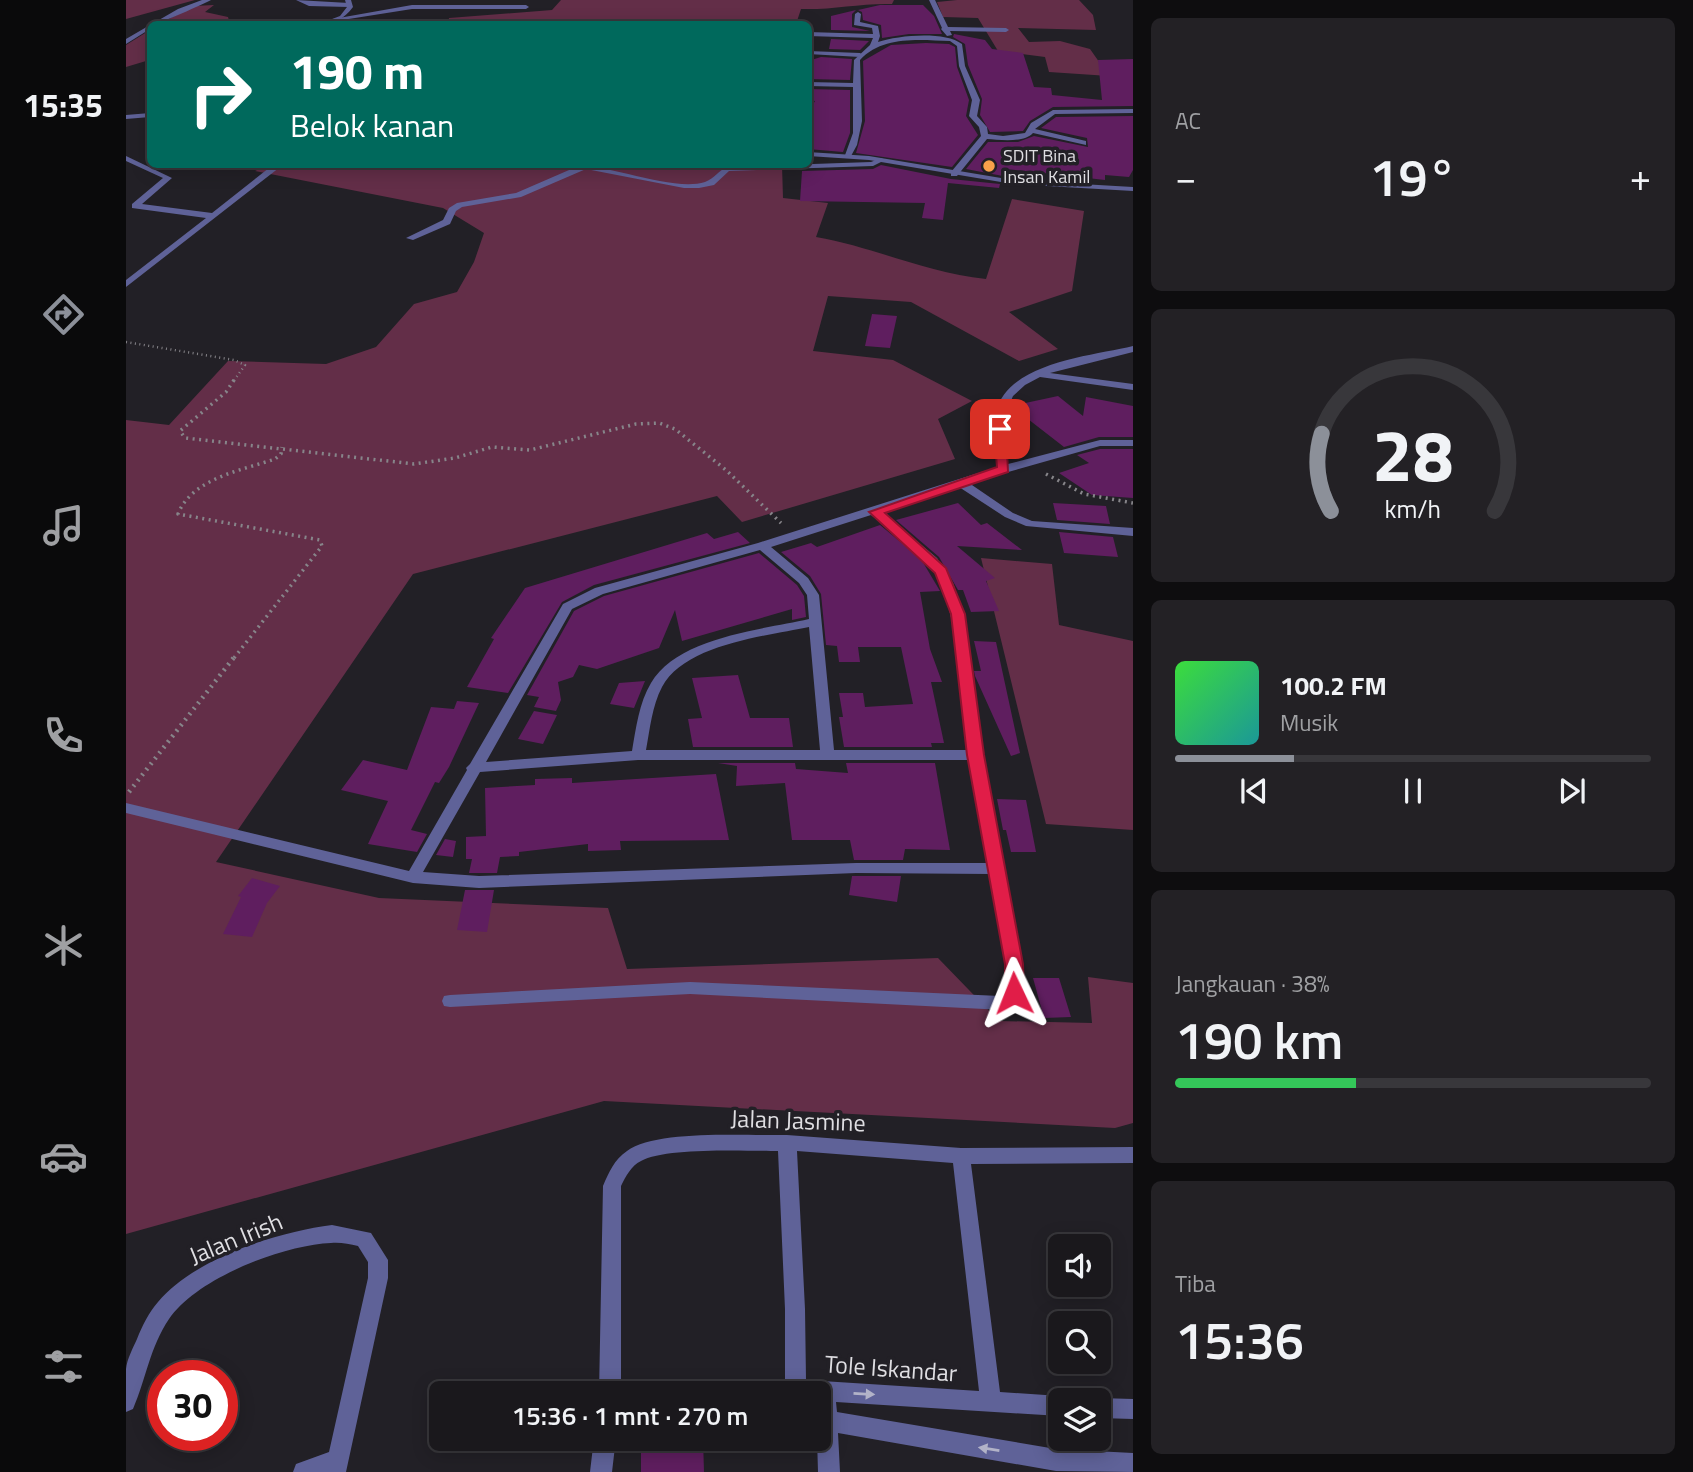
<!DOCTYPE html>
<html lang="id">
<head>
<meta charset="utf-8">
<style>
	:root { --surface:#1a181c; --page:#232125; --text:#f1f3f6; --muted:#9fa0a3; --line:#38373b; --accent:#8c9099 }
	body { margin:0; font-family:"Titillium Web",sans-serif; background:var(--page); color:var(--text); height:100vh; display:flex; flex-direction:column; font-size:26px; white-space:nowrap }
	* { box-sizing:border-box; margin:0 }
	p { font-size:23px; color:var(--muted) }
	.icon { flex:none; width:38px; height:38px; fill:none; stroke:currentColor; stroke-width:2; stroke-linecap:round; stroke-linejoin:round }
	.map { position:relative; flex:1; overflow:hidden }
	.details { display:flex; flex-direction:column; gap:18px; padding:18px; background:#0e0d0f; width:560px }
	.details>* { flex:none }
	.hud { position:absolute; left:21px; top:21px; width:665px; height:147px; border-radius:10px; box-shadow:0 4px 18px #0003,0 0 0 2px var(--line); background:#00695c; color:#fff; overflow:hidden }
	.controls { position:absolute; left:922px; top:1234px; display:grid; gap:14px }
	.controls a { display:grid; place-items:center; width:63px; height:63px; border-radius:10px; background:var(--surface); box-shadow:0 4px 18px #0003,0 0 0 2px var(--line); font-size:35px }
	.speed { position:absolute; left:21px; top:1360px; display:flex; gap:14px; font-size:35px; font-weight:700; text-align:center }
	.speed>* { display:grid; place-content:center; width:91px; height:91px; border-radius:50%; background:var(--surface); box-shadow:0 4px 18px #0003,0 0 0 2px var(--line); line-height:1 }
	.speed .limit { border:10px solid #d22; background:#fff; color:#111 }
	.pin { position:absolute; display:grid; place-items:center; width:60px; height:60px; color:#fff; margin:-30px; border-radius:14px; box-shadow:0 4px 10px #0006 }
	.me { position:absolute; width:77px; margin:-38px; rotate:358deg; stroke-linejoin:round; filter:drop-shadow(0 0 5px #0008) }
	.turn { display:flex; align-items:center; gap:24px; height:147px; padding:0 28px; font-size:32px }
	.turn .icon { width:91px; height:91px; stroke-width:2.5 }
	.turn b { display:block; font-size:49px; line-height:60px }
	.big { font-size:52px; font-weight:600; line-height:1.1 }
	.details .widget { flex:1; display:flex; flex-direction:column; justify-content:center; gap:10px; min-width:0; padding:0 24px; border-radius:10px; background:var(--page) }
	.details .dial { align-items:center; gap:0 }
	.dial svg { height:182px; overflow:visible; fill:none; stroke:var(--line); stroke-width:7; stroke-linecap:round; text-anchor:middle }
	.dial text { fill:var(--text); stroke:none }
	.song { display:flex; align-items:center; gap:21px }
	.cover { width:84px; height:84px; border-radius:10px; background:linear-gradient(135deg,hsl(120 70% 55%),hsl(180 70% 35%)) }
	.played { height:7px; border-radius:4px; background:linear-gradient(90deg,var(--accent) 25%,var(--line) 25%) }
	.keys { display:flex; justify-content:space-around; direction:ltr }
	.heat { display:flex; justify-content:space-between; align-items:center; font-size:38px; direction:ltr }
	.charge { height:10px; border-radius:5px; background:linear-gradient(90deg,#34c759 38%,var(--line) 0) }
	.trip { position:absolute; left:303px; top:1381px; width:402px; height:70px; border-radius:10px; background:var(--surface); box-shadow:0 4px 18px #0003,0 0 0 2px var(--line); font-weight:600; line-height:70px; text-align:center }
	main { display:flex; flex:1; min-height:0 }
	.tabs { display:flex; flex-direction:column; width:126px; justify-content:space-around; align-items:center; background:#0a0a0b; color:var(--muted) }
	.tabs .icon { width:49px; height:49px }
	.tabs .current { color:var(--accent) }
	.tabs b { font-size:32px; color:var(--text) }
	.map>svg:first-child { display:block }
	.green { fill:#632e48 }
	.building { fill:#5f1e5f }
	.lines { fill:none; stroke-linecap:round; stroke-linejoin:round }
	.path-far2 { stroke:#87858a; stroke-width:2.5; stroke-dasharray:1 3.5; stroke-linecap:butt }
	.path-far1 { stroke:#87858a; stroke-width:3.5; stroke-dasharray:2 4.5; stroke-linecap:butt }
	.path { stroke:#87858a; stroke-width:4.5; stroke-dasharray:2 5; stroke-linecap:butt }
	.service { fill:#5f6298; fill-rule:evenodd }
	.minor { fill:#5f6298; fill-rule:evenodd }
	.tertiary { fill:#5f6298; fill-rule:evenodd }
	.oneway { fill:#b2b3c8 }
	.route { fill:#e11d48; stroke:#92132f; stroke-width:2 }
	.poi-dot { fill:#f8a14a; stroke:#222026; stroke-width:2.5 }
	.labels { text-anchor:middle; stroke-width:7; stroke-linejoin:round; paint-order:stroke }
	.far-poi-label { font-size:18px; fill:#dfdee2; stroke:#222026; text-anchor:start }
	.near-street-label { font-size:24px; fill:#dfdee2; stroke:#222026 }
</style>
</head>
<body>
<main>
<nav class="tabs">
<b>15:35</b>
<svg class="icon current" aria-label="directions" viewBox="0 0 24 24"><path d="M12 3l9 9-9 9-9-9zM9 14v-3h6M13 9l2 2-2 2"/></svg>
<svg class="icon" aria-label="music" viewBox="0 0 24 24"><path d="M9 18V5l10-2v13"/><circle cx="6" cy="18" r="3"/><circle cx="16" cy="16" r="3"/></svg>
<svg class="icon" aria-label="phone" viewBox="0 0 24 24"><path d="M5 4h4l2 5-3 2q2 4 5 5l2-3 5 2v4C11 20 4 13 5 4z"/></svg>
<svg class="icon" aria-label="climate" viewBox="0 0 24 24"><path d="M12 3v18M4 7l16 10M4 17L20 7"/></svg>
<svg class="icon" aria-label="car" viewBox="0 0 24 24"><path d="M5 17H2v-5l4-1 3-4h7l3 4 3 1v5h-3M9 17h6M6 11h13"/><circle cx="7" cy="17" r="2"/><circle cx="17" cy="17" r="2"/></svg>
<svg class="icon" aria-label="filters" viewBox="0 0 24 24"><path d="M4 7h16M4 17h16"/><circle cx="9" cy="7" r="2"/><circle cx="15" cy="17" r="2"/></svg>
</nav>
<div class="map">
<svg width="1007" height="1472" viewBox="0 0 1007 1472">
	<rect width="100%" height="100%" fill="#222026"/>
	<!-- green -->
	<path class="green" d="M0 0H69L0 19Z
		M435 0H768L766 4C735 3 706 10 675 9L670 24H322L323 18 426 10Z
		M831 0H953L967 15 970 30 892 28 903 42 934 41 964 49 983 76 923 72 919 57 872 51 852 18 817 17 811 2Z
		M88 5 79 12 102 17 104 24H33L68 6Z
		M24 30V64L20 61 0 67V45Z
		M144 164 656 165 657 198 702 203 690 237C748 247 801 273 860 279L886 199 958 211 946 291 883 312 932 349 893 361 785 302 702 296 687 351 767 360 846 401 812 419 829 459 616 522 591 496 287 574 90 862 253 898 482 908 501 969 812 958 873 1021 966 1023 962 977 1007 983V1123L989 1128 478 1101 0 1234V420L43 425 102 361 200 364 250 347 288 304 331 292 348 262 358 233 317 208 129 171Z
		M855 558 926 564 933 625 1007 641V830L920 824Z"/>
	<!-- building -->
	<path class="building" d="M754 5H797L808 16 816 34H783L756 38 755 25 737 20 736 12 732 10Z
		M730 10 726 14V27L744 31 705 30V16Z
		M828 34 859 40 866 49 897 53 908 87 925 88 926 95 976 100 972 60 1007 59V106L927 107 904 121 897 131 864 132 854 115 856 99 842 65 839 44 827 37Z
		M705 39 743 41 734 50 703 49Z
		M800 43 823 44 829 47 831 67 843 100 840 116 852 135 826 167 730 153 739 121 737 61 765 45Z
		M695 57 726 59 724 80 682 79V61Z
		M682 89 724 90V133L717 152 682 149V113L689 101 682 100Z
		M1007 116V170L1003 177 979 175V180L880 169 877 176 840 169 862 142H892L908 136 962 147 961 138 915 128 930 117Z
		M755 165 825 179 874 184 873 188 822 183 817 220 796 218 799 203 674 201 676 171 747 169Z
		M746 314 771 316 764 348 739 346Z
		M932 396 957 416 960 397 1007 406V437H973L938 447 885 406Z
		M974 449H1007V498L966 495 933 473 963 463 951 455Z
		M832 503 855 525 861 523 896 550 831 546 869 578 860 581 873 611 845 612 837 590H832L813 557 770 520Z
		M927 503 980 506 984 524 931 520Z
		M754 525 795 559 814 591 794 592 804 649 816 682H805L818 743H805L806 747H718L713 717H717L713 693H737L739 707 787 704 775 647H732L734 662H713L711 646 700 645 695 594 684 576 655 552 685 543 691 547Z
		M612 532 624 543 468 585 436 602 382 693 341 687 368 639 365 638 399 588 581 533 588 539Z
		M933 532 987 537 992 557 938 553Z
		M633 553 671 585 678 596 680 617 666 620V609L556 641 549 610 533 648 471 669 453 665 447 677 432 682 435 700 430 711 408 707 413 697 401 695 448 611 478 596Z
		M848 641 870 642 894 753 885 756 849 676 848 671H855Z
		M612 675 624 718H663L667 747H567L562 719 576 718 566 678Z
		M519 681 508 708 484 704 493 683Z
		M331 701 353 703 323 767 313 783 309 782 285 830 301 834 291 852 242 844 262 801 215 790 237 760 281 770 305 707 328 709Z
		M408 711 431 715 417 744 392 739Z
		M592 763H669L670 769 722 773 720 763H809L824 850 779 849 777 860H728L724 840H666L659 783 610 786 611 766Z
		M590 774 603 840 494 841 495 850 462 851V844L393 852V856L374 857 371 873H343L346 859H340V837L360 836 359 788 409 785V779L446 778V783Z
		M871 799 900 800 910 852H885L880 830H877Z
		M319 839 330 841 327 857 310 855Z
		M726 876H775L771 902 723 895Z
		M126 878 154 886 141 903 126 937 97 934 115 897 112 896Z
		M339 890H368L361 932 331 930Z
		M907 978H933L945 1017 918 1018Z
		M515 1438H577L578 1472H515Z"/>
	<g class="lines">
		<!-- path-far2 -->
		<path class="path-far2" d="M0 342 108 360 119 365 107 382"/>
		<!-- path-far1 -->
		<path class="path-far1" d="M108 380 100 392 54 431 59 438 288 464 329 458 366 447 404 450 510 424 533 423 549 429 600 470 655 523
			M920 474 958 494 1007 503
			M108 658 196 546 194 540 52 514C66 478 117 470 149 459L155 454 156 447"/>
		<!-- path -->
		<path class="path" d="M3 792 109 656"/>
		<!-- service -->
		<path class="service" d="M682 51 734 53 737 55 734 57 682 54Z"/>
		<!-- minor -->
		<path class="minor" d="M76 0H85C77 4 32 25 26 24L52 9Z
			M170 0 223 3 226 5 223 7 183 6Z
			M803 0H809L822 27 880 28 883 30 880 32 824 31 826 35 821 36 815 29 816 28Z
			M286 5H400L403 7 400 9H286L210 21 207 19Z
			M732 12 735 14 734 22 752 26 754 36 752 42C773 35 819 31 836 44L839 66 854 100 851 116 861 127 862 134 877 136 899 133 905 123 927 110 1007 109V113L929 114 909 129 960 141V145L907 133C898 143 874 140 861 139L831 176H825V172L855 136 853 127 843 116 846 100 833 66 831 46 824 41C794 40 757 35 734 60L736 121 731 145 725 156 718 158 727 133V87L682 86V82L727 83 728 60 744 45 747 38 682 36V32L747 34 746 28 728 25 729 14Z
			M24 25V29L0 44V39Z
			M24 113V117L0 119V115Z
			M0 156 46 178 16 204 86 213 148 164H158L0 287V280L80 218 6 208V204L37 178 0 161Z
			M755 158 759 160 747 166 603 171 588 185 573 188H558L460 169 395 197 336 207 330 211 324 224 287 240 280 238 317 220 323 208 331 203 390 193 450 167 444 164C482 164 547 192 579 182 588 179 593 170 601 167L745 162Z
			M1007 346V352L924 373 1007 384V390L914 377 899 385 887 396 881 410 880 432 882 464 974 440H1007V446H974L843 483 887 513 906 521 1007 528V536L900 526 879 517 833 487 756 512 811 558 827 583 838 614 856 755 896 964V994L884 1008 878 1010 564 994 324 1007 318 1006 316 1001 318 996 324 995 564 982 874 996 880 992V964L865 874 730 873 353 888 287 883 0 813V803L283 871 341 770 340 768 344 764 437 604 469 588 632 543 871 467C870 449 866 430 870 412 882 362 966 356 1007 346ZM745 515C764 530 787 545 803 564 833 600 836 702 841 750H708L693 595 682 578 645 547ZM634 550 673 583 681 595 683 619C635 630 552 637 525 683 513 703 510 728 506 751L360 762 446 609 477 594ZM683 627 694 750H520C524 729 526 706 536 687 559 644 641 636 683 627ZM512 760H843L863 863H730L353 876 297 872 354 772Z
			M661 1135 835 1148 1007 1147V1163L845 1164 874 1392 934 1396 942 1400H934V1416L710 1402 711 1412 930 1449 1007 1453V1472L930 1471 712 1433 714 1472H692L691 1438H693V1393H606L610 1386 617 1383 659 1380V1309L652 1151C622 1151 539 1147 515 1161 505 1166 500 1176 495 1186V1383H588L595 1386 599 1393H473L477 1186C483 1172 488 1160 501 1151 530 1129 623 1136 661 1135ZM671 1151 827 1163 853 1391 680 1380 679 1309Z
			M206 1225 245 1233 262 1260V1278L220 1472H167L170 1464 203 1452 242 1278V1262L232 1246C223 1244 214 1242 205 1243 157 1245 71 1278 43 1319 24 1347 20 1379 7 1409L0 1412C0 1398 0 1383 0 1369 1 1359 7 1348 11 1339 16 1326 23 1312 32 1302 69 1258 151 1232 206 1225Z
			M973 1398 1007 1399V1419L973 1418V1400H967Z
			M468 1438H490L486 1472H464Z"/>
		<!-- tertiary -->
		<path class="tertiary" d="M219 0H225L227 7C218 19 208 24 193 24L214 16 221 7Z
			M682 152 743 156 887 180 1007 187V191L887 184 743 160 682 156Z"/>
	</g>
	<!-- one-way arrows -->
	<defs><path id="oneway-solid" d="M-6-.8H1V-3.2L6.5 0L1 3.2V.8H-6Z" transform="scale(1.75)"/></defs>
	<g class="oneway">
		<use href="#oneway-solid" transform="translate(738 1394) rotate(3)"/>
		<use href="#oneway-solid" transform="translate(863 1449) rotate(-171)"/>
	</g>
	<!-- route -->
	<path class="route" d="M874 426 880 429 882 472 759 513 820 568 839 614 858 755 897 964 898 993 888 1001 879 993V964L841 755 825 614 809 573 743 512 871 467 868 429Z"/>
	<!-- markers -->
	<circle class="poi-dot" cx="863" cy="166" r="7"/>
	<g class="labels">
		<!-- far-poi labels -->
		<g class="far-poi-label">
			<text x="877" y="162">SDIT Bina<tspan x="877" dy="21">Insan Kamil</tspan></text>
		</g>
		<!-- near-street labels -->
		<g class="near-street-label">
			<text transform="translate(672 1121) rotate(2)" y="8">Jalan Jasmine</text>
			<text transform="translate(110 1239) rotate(-22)" y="8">Jalan Irish</text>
			<text transform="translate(765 1369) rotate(4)" y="8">Tole Iskandar</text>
		</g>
	</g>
</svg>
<div class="controls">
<a><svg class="icon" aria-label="sound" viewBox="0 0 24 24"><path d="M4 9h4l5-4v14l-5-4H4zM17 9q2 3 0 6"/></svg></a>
<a><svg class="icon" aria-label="search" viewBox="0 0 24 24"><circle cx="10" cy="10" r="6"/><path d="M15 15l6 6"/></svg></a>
<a><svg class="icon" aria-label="layers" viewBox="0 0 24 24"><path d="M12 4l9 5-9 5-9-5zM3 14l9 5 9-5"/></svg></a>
</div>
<div class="speed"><div class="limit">30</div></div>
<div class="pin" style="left:874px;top:429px;background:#d93025"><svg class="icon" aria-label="arrive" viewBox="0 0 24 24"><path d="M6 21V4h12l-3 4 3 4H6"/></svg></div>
<svg class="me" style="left:888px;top:993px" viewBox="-20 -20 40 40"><path d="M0-17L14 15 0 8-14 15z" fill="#e11d48" stroke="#fff" stroke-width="4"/></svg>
<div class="trip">15:36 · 1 mnt · 270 m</div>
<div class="hud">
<div class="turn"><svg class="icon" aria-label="right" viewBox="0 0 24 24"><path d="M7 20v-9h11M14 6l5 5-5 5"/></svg><div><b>190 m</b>Belok kanan</div></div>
</div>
</div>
<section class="details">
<div class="widget"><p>AC</p>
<div class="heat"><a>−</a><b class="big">19°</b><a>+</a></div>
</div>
<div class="widget dial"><svg viewBox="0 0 100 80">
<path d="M14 69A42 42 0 1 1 86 69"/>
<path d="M14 69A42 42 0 0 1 10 35" stroke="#8c9099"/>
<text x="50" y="56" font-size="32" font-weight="700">28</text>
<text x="50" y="72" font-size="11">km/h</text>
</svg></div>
<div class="widget">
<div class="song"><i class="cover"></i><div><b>100.2 FM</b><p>Musik</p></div></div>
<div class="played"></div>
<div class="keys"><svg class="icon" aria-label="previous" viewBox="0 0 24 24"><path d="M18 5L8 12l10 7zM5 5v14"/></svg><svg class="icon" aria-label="pause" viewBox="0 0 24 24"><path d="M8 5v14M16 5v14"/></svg><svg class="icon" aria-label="next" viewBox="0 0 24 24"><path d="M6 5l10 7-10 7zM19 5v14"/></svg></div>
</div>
<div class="widget"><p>Jangkauan · 38%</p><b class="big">190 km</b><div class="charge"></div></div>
<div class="widget"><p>Tiba</p><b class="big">15:36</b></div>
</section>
</main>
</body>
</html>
